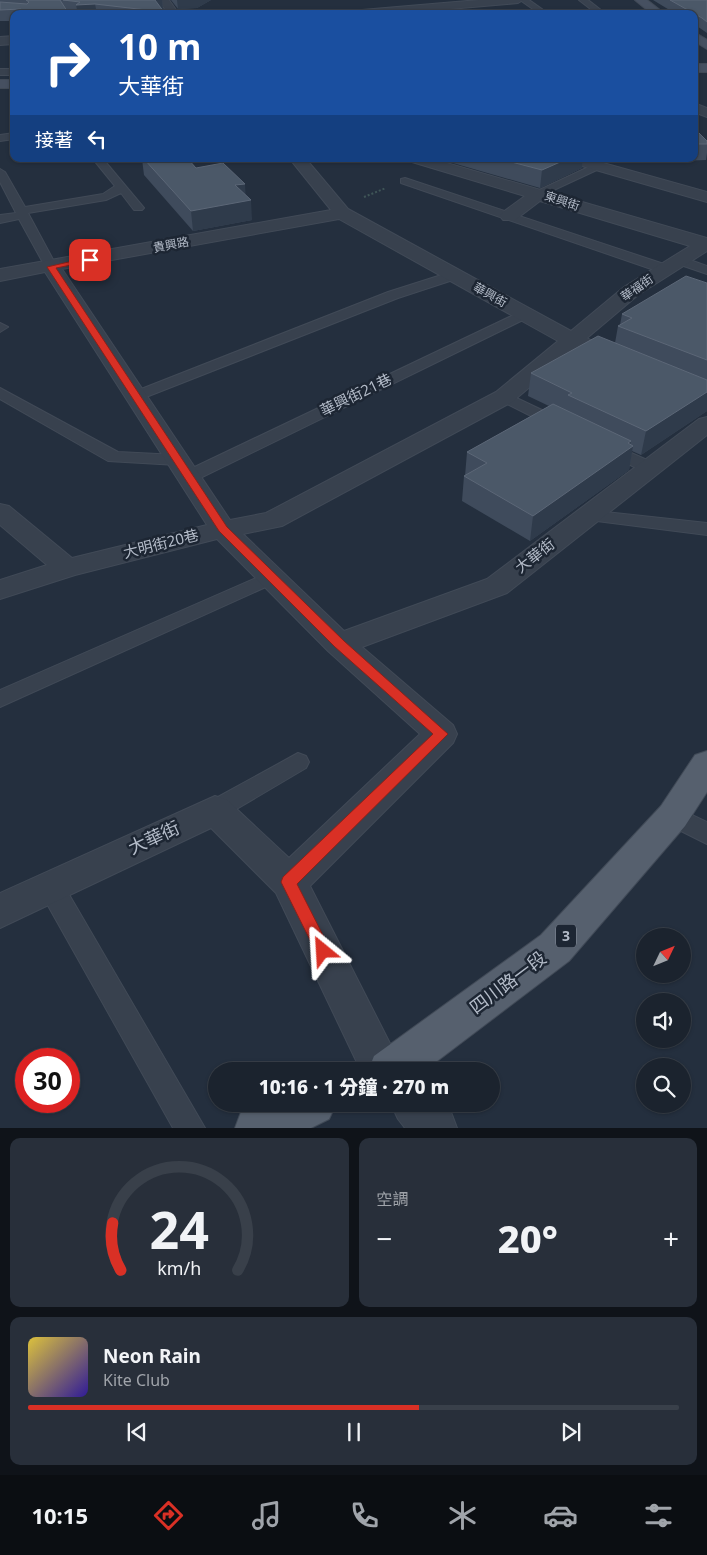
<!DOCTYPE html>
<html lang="zh-TW">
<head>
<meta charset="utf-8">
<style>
	:root { --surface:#1b232e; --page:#282f3a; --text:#f1f3f6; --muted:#a0a4aa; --line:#39404a; --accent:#d93025 }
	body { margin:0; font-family:"Noto Sans","Noto Sans TC",sans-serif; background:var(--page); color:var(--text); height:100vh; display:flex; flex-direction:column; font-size:19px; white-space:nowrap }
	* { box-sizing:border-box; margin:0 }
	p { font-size:16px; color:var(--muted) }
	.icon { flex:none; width:28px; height:28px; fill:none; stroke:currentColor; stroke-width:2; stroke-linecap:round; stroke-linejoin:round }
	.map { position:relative; height:1128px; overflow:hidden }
	.panel { display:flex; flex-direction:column; gap:10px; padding:10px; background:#0f1319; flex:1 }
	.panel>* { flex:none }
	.guide { position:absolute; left:10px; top:10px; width:688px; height:152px; border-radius:10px; box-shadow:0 1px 4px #0004,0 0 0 1px var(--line); background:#1a4fa0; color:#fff; overflow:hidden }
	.needle { width:32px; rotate:47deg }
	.buttons { position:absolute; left:636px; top:928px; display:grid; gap:10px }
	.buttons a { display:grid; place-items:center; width:55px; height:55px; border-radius:50%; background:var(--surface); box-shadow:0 1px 4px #0004,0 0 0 1px var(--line); font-size:25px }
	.speed { position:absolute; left:15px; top:1048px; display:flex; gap:10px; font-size:25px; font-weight:700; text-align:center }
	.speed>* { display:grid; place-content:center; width:65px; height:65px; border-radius:50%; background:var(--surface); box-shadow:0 1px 4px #0004,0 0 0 1px var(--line); line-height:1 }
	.speed .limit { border:8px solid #d22; background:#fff; color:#111 }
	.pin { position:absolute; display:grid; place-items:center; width:42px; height:42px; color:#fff; margin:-21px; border-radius:10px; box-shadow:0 2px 8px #0006 }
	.me { position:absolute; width:55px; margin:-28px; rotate:333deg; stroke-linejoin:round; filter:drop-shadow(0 0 4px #0008) }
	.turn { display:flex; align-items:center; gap:18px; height:105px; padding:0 25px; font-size:22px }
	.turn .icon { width:65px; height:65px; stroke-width:2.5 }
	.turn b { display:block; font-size:35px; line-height:42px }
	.then { display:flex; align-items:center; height:48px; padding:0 25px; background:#0003; gap:10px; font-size:19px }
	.big { font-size:38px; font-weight:800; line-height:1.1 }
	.panel .card { flex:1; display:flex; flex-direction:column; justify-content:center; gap:8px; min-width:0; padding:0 18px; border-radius:10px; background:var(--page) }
	.panel .dial { align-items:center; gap:0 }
	.dial svg { height:130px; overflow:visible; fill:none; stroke:var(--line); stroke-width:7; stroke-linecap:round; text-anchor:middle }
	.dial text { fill:var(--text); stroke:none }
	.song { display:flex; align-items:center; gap:15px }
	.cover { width:60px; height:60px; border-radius:8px; background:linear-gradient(135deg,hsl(50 70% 55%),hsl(250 70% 35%)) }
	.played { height:5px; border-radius:2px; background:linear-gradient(90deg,var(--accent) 60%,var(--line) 60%) }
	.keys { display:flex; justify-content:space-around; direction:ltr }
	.heat { display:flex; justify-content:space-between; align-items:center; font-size:28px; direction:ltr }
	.panel .tiles { flex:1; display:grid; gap:10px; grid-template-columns:1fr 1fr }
	.card:last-child { grid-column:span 2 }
	.trip { position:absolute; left:208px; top:1062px; width:292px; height:50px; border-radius:25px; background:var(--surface); box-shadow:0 1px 4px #0004,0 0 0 1px var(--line); font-weight:800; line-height:50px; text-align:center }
	.menu { display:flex; height:80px; justify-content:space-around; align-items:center; background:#0b0e12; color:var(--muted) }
	.menu .icon { width:35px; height:35px }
	.menu .active { color:var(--accent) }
	.menu b { font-size:22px; color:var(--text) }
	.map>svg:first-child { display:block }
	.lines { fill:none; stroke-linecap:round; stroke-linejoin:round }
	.service-casing { stroke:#414a57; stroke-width:2 }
	.minor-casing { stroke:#414a57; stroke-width:2 }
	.tertiary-casing { stroke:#414a57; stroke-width:2 }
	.secondary-casing { stroke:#414a57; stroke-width:2 }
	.primary-casing { stroke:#414a57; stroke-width:2 }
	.path { stroke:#3f5557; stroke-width:2; stroke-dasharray:2 2; stroke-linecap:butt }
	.service { fill:#38414e; fill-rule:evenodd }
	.minor { fill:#38414e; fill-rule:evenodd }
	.tertiary { fill:#38414e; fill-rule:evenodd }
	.secondary { fill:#465061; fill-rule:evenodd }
	.primary { fill:#56606e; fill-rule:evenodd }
	.wall { fill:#3f4b5c }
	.shaded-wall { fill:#2f3b4b }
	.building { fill:#4b5868; stroke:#5c6777 }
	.route { fill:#d93025; stroke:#8d1f18 }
	.labels { text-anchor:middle; stroke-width:5; stroke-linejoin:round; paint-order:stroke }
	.far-street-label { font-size:12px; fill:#b4bcc9; stroke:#1d2633 }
	.shield { fill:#1d2633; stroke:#878f9c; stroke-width:1 }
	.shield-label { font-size:14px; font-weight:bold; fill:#b4bcc9 }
	.street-label { font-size:15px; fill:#b4bcc9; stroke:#1d2633 }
	.near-street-label { font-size:18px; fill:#b4bcc9; stroke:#1d2633 }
</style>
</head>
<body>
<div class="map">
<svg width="707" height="1128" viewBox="0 0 707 1128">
	<rect width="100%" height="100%" fill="#242f3e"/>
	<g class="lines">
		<defs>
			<path id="service" d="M520 0H529L549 14H540Z
				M579 0H588L606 14H597Z
				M0 69H14V75H0Z
				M14 133V139L0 141V135Z
				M93 159H103L144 208 142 210H134L121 193 106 200 28 213 57 267 51 271 47 270 19 219 0 223V215L16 213 0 182V169L5 172 25 207 103 194 115 186Z
				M597 163 602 166 601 168 543 195 539 196 533 193Z
				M405 178 670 266 671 269 665 273 660 272 401 183V179Z
				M679 256 707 266V274L675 263 673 260Z
				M454 271 459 272 460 275 459 278 398 298 141 399H131L128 396 131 393 388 292Z
				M524 310 531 314 529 317 194 481H182L180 477 182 473Z
				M0 323 8 327 0 332Z
				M0 388 118 452 177 455 183 456 185 460 183 464 177 465 108 461 0 399Z
				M504 392 565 421 567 424 565 427H553L499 400 496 397 499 394Z
				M609 443 656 464 658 468 656 472H644L603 451 601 448 603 445Z
				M587 510 707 523V535L581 519 578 515 581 511Z
				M272 571 279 573 282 577 279 581 0 707V690Z
				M298 753 306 756 309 762 306 768 223 817 215 820 207 817 203 810 207 803Z
				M673 806 707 822V844L665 823 661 816 665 809Z
				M51 876 60 879 205 1128H173L42 895 38 887 42 879Z"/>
			<path id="minor" d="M159 0H169L179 14H168Z
				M694 103 707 108V117L694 112Z
				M290 159H306L348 209 571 331 624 287 690 246 540 201 515 220H503L500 216 503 212 525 196 412 162 409 159H433L707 238V251L638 295 587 338 594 342 597 346 594 350 587 352 575 349 512 402 282 526 243 534 344 631 487 579 699 419 707 417V435L507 593 362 647 453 725 457 734 453 743 310 886 404 1071H361L276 893 211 828 0 928V893L215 796 227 800 289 858 420 734 328 651 217 539 75 575 0 599V580L47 565 0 525V504L9 506 72 558 207 525 45 272 0 281V269L331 210ZM339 219 558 341 496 392 266 513 230 520 62 269Z
				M565 159H589L707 192V202L568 162Z
				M391 1104H443L451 1112 457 1128H405L398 1119Z"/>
			<path id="tertiary" d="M479 0H523L518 3 392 14H345L350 11Z
				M14 36V44L0 45V37Z"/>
			<path id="secondary" d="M635 0H647L665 14H652Z
				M694 32 707 40V49L694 41Z
				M694 64H707V72H694Z
				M0 80H14V88H0Z"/>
			<path id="primary" d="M707 751V792L685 826 569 961 424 1071H368L374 1056 541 935 661 806 695 755Z
				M262 1104H336L329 1119 311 1128H235L241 1112Z"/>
		</defs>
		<!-- service casing -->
		<use href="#service" class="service-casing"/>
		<!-- minor casing -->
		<use href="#minor" class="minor-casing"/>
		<!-- tertiary casing -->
		<use href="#tertiary" class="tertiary-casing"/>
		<!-- secondary casing -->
		<use href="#secondary" class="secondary-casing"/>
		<!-- primary casing -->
		<use href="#primary" class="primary-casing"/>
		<!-- path -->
		<path class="path" d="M364 197 386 188"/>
		<!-- service -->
		<use href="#service" class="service"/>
		<!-- minor -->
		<use href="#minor" class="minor"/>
		<!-- tertiary -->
		<use href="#tertiary" class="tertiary"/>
		<!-- secondary -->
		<use href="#secondary" class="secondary"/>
		<!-- primary -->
		<use href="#primary" class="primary"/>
	</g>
	<!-- wall -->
	<path class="wall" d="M0 0H162L163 10 165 14H78V13L68 12 69 14H14V21H0Z
		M171 0H211L197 8 178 9Z
		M653 0H707V33L694 24V14H676Z
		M694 128 707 141V153L706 160 628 163 625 159H694Z
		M142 159H188L196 168 246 196 252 220 193 231 144 175Z
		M439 159H583L582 168 540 188Z
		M707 283V411L641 455 632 451 629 470 530 541 462 501 464 476H465L467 452 549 406 528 396 531 373 615 343 618 326 620 325 622 314Z"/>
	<!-- shaded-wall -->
	<path class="shaded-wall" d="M154 0H162L163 10Z
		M177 0H211L197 8 178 9Z
		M95 4 97 14H78L76 5Z
		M567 159H583L582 168 540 188 542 170Z
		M245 184 246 201 251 200 252 220 193 231 191 211 235 185Z
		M707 392V411L641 455 646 431Z
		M631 441 629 449 633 446 629 470 530 541 533 516Z"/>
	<!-- building -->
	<path class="building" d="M26 0H60L69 14H24L21 9 0 10V2L27 4 29 2Z
		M63 0H155L164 12 95 4 76 5 80 2Z
		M670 0H707V22L702 18Z
		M694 128 707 141V144H694Z
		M144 159H188L196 168 223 163 245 184 235 185 251 200 191 211Z
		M500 159H567L542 170Z
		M686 276 707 283V360L618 326 632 318 622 314Z
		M598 336 707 380V392L646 431 568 395 572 393 531 373Z
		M553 404 631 441 628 443 633 446 533 516 464 476 487 463 467 452Z"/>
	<!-- route -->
	<path class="route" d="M90 257 94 260 92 261 56 268 227 527 344 641 448 734 297 884 331 951 329 956 323 958 318 956 281 882 283 877 433 734 335 647 219 531 47 267Z"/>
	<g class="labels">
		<!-- far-street labels -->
		<g class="far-street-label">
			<text transform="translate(562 201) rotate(18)" y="4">東興街</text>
			<text transform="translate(171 245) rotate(-11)" y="4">貴興路</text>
			<text transform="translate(637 288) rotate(-35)" y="4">華福街</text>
			<text transform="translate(490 295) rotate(29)" y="4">華興街</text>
		</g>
		<!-- shield labels -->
		<rect class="shield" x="556" y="924.5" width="20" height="23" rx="4"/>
		<g class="shield-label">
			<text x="566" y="941">3</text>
		</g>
		<!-- street labels -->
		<g class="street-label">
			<text transform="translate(356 395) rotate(-26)" y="5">華興街21巷</text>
			<text transform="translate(161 544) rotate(-14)" y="5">大明街20巷</text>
			<text transform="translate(535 556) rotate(-38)" y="5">大華街</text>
		</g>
		<!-- near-street labels -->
		<g class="near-street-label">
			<text transform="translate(154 838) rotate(-25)" y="6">大華街</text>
			<text transform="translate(508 983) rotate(-37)" y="6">四川路一段</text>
		</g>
	</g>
</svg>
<div class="buttons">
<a><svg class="needle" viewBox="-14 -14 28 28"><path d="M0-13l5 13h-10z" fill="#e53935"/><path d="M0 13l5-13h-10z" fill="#a0a4aa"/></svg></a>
<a><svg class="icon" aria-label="sound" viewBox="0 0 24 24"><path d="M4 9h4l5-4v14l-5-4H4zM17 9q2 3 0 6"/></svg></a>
<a><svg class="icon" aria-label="search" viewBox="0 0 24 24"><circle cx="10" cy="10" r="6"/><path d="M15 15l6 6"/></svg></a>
</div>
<div class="speed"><div class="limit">30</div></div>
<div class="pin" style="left:90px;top:260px;background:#d93025"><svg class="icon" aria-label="arrive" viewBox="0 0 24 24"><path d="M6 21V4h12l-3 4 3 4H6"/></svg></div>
<svg class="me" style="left:323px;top:951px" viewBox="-20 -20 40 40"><path d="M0-17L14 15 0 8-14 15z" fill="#d93025" stroke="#fff" stroke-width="4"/></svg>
<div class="trip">10:16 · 1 分鐘 · 270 m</div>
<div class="guide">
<div class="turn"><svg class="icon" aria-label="right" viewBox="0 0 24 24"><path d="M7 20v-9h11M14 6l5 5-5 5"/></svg><div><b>10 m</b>大華街</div></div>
<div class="then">接著<svg class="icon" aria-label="left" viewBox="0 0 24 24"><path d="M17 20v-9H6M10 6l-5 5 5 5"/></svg></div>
</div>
</div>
<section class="panel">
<div class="tiles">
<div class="card dial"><svg viewBox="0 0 100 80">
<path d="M14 69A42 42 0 1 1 86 69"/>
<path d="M14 69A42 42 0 0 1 9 40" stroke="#d93025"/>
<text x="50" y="56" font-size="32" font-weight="700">24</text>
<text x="50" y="72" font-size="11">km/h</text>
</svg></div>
<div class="card"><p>空調</p>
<div class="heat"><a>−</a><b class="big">20°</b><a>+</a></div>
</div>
<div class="card">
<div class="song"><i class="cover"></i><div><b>Neon Rain</b><p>Kite Club</p></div></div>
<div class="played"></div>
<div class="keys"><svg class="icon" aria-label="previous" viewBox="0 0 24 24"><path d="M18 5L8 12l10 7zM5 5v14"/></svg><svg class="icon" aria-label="pause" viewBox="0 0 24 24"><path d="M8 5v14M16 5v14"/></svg><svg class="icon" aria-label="next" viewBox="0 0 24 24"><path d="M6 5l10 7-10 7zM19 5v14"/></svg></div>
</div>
</div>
</section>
<nav class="menu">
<b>10:15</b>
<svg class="icon active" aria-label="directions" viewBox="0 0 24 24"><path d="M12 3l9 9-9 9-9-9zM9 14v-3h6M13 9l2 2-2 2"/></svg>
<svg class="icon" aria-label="music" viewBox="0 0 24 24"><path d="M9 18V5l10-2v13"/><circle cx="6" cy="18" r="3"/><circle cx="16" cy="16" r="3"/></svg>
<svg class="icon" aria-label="phone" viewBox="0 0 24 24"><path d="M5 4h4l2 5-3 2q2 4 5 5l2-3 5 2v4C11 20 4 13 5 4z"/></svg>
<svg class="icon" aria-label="climate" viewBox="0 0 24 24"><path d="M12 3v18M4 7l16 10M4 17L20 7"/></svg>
<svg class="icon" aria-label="car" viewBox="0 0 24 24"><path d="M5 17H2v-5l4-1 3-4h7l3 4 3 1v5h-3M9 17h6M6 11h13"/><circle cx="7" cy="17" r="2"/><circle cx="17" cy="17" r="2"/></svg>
<svg class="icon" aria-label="filters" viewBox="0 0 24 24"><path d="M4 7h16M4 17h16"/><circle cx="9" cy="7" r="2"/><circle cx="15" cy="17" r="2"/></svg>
</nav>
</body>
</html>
